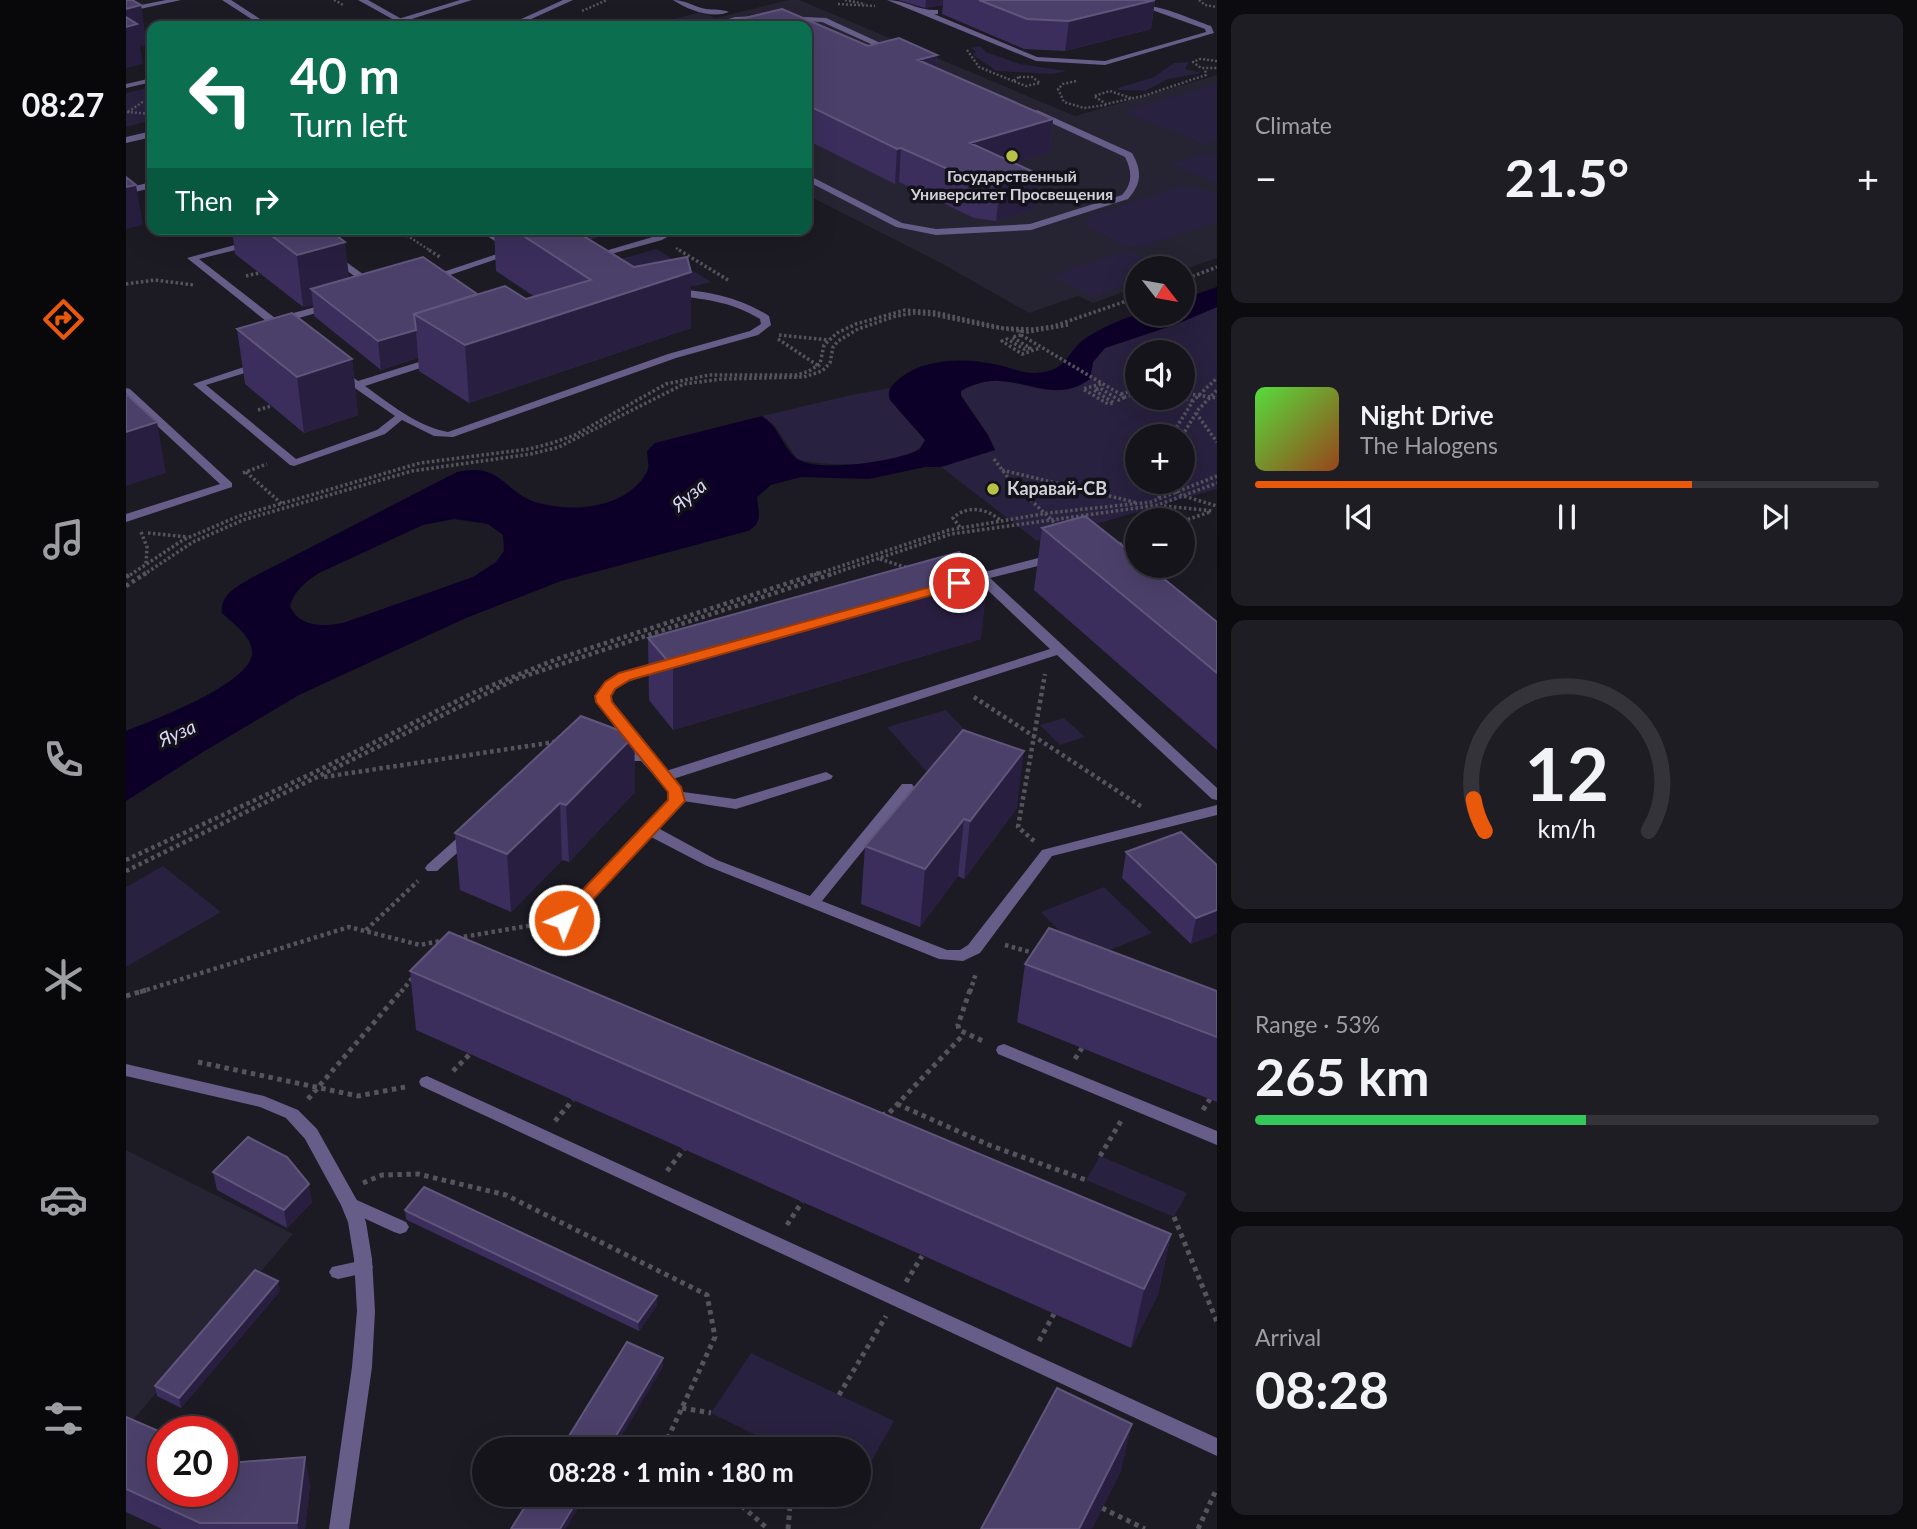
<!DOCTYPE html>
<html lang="en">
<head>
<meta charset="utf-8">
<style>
	:root { --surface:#15141a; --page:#1e1d23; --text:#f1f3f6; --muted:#9d9ea2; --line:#343339; --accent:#ea580c }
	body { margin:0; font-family:Lato,sans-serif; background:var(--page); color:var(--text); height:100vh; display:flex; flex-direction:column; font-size:26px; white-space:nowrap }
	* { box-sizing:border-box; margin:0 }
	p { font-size:23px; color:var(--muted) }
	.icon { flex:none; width:38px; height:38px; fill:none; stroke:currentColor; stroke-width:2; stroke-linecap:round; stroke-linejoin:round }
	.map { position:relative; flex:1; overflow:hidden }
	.sheet { display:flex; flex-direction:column; gap:14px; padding:14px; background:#0c0b0e; width:700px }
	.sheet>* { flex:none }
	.top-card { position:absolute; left:21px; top:21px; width:665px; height:214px; border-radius:14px; box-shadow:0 7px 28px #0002,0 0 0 2px var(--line); background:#0b6e4f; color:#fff; overflow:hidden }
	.needle { width:46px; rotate:121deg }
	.controls { position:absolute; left:999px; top:256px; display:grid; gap:14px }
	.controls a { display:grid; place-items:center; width:70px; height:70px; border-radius:50%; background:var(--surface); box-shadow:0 7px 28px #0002,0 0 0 2px var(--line); font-size:35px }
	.speed { position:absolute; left:21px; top:1416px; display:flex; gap:14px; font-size:35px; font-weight:700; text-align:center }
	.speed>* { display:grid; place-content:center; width:91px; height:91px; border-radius:50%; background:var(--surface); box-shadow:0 7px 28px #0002,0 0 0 2px var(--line); line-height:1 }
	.speed .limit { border:10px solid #d22; background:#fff; color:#111 }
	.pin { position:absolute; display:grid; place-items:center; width:60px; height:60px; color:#fff; margin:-30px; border:4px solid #fff; border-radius:50%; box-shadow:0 2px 7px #0007 }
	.me { position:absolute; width:77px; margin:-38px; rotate:44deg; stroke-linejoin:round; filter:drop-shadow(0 0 5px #0008) }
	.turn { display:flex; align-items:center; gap:24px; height:147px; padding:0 28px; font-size:32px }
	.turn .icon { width:91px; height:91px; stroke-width:2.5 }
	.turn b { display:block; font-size:49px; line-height:60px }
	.then { display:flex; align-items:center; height:66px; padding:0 28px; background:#0003; gap:14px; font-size:26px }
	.big { font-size:52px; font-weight:700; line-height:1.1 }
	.sheet .tile { flex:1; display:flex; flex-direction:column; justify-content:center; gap:10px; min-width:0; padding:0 24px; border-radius:14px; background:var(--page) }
	.sheet .dial { align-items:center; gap:0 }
	.dial svg { height:182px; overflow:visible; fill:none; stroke:var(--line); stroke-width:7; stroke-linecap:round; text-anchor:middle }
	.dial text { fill:var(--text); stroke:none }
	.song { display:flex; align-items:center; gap:21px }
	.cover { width:84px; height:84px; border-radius:10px; background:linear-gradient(135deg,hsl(110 70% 55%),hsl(20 70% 35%)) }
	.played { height:7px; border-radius:4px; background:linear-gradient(90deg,var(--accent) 70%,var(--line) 70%) }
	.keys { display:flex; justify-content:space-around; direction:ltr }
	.heat { display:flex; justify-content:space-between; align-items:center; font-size:38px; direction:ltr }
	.charge { height:10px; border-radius:5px; background:linear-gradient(90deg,#34c759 53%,var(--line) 0) }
	.trip { position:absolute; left:346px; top:1437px; width:399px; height:70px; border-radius:35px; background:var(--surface); box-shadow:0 7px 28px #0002,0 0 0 2px var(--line); font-weight:700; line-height:70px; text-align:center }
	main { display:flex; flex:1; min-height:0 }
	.tab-bar { display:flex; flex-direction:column; width:126px; justify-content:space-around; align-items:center; background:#08080a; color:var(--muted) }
	.tab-bar .icon { width:49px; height:49px }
	.tab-bar .selected { color:var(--accent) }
	.tab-bar b { font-size:32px; color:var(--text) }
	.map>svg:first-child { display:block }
	.built { fill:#262432 }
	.green { fill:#28213f; fill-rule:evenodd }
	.water { fill:#0d0028; fill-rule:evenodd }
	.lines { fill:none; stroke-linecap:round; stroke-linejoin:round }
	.path-far3 { stroke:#55535c; stroke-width:2.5; stroke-dasharray:2 2; stroke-linecap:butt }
	.path-far2 { stroke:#55535c; stroke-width:3.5; stroke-dasharray:2.5 2.5; stroke-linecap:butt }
	.path-far1 { stroke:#55535c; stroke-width:4.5; stroke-dasharray:3.5 3.5; stroke-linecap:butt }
	.path { stroke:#55535c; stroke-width:5; stroke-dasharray:4.5 4.5; stroke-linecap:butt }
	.service { fill:#665e88; fill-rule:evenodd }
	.minor { fill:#665e88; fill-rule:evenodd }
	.tertiary { fill:#665e88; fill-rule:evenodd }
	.wall { fill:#3b2e5d }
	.shaded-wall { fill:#281f40 }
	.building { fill:#4b406a; stroke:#60567b; stroke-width:2 }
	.route { fill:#ea580c; stroke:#983908; stroke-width:2 }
	.poi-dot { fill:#b8c147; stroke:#13111a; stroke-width:2.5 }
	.labels { text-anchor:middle; stroke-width:7; stroke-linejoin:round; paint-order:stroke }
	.far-poi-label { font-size:16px; font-weight:bold; fill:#d1d0d7; stroke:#13111a }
	.poi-label { font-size:18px; font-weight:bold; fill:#d1d0d7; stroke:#13111a; text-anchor:start }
	.water-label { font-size:19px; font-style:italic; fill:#ded9fb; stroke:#13111a }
</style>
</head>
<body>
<main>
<nav class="tab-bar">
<b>08:27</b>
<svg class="icon selected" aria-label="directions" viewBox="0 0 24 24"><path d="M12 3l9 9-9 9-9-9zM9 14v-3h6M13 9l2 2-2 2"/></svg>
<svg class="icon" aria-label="music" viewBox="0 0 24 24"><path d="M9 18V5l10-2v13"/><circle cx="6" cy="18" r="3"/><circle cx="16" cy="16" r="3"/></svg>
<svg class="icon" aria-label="phone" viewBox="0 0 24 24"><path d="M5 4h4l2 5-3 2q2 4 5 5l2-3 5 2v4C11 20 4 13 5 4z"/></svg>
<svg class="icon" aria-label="climate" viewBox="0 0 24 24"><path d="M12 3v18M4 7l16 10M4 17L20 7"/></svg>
<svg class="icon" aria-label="car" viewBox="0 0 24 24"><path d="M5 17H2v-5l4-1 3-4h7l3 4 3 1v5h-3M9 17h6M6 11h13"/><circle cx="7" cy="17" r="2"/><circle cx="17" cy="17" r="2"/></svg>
<svg class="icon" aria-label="filters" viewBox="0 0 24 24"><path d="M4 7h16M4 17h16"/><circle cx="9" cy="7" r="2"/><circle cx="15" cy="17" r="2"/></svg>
</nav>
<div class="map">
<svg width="1091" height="1529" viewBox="0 0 1091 1529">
	<rect width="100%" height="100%" fill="#1c1a23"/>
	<!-- built -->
	<path class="built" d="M662 0H673L949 116 1091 75V258L1057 270V268H1012L1011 287 967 303 952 296 903 313 815 263 681 195V26H523L574 12 590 18Z
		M0 1150 167 1234 0 1428Z"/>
	<!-- green -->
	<path class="green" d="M854 46 860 52 894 64 941 71 926 74 870 71 847 55 850 52 845 48Z
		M1063 62 1059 69 1076 73 1042 79 1019 91 992 90V88L1028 77 1048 63Z
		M1091 84V141L1078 145 998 111Z
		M26 87V120L0 127V93Z
		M1082 153 1091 157V184L1045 164Z
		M1051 187H1070L1091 194V222L1014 247 997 246 958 224 965 215Z
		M530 249 585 282 569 286 511 281 477 264Z
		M1001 250 1038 268H1012L1011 282 967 297 925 276Z
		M1091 307V489L911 541 815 467 869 450 862 435 835 395V391C845 385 861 380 872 381 905 382 932 403 964 379L967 362 979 348 1051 324ZM1012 352H1057V397H1012ZM1012 436H1057V481H1012Z
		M764 388 762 394 772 410 799 439C791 470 696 467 671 459L649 426 636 416 725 395Z
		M820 710 885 779 827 782 801 772 761 727Z
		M938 718 959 737 934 745 914 725Z
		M37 866 95 912 0 967V887Z
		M978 887 1026 933 962 959 915 912Z
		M974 1156 1061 1193 1048 1217 960 1180Z
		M625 1353 768 1421 733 1483V1449H658L585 1413Z"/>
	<!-- water -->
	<path class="water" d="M1091 287V307L1051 324 979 348 967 362 964 379C932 402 905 382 873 381 861 380 845 385 835 391V396L862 435 869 450 815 467H799L743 479 675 477 645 485 631 497C632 512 638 522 622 531L435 581 340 618 173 695 77 752 0 801V731C25 721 130 682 126 651 124 634 107 624 96 613 94 594 112 586 127 577L331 472C378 462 376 493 413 503 448 513 501 508 521 472 524 465 521 458 521 451L529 443 636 416C653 427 656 446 670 458 689 474 774 461 794 449L799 440 764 400C761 389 766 385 774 378 801 357 841 358 873 365 885 368 896 373 909 373 943 372 940 351 960 338 975 328 1001 316 1019 313 1031 312 1045 313 1057 313V299ZM328 519 362 524 377 535 378 551 370 562 347 577 217 623C197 627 173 627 164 606 169 590 179 582 193 573L297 525Z"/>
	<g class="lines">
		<!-- path-far3 -->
		<path class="path-far3" d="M208 0 217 5
			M719 0 739 4
			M1073 0 1079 5 1091 7
			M712 4 749 6
			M456 11 481 0
			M841 50 853 67 887 81
			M1091 61 1074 59 1067 62 1075 68H1091
			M893 77H906L914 83 900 86 887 81Z
			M950 81 937 84 932 89 938 102 958 108 980 105
			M1005 98 984 91 968 96 980 104 1017 96 1080 75 1079 69
			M1 112 26 114
			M2 112 18 101
			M274 231 305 251
			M550 248 555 251"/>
		<!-- path-far2 -->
		<path class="path-far2" d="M303 250 314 257
			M553 250 602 280
			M120 276 133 273
			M1057 280 1091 267
			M0 284 29 280 68 285
			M895 330V335L999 397 1012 393
			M653 335 703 340
			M895 335 886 337 904 348 898 349 881 339 876 341 896 354 914 348
			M652 339 694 367
			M975 384 957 389 982 404 988 403 968 390 974 388 993 400 999 397
			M1057 393 1091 398
			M995 394 1012 389
			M1055 397 1067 401
			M132 410 145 406
			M1070 413 1091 442
			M1045 436 1067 401 1091 378
			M1056 436 1072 410 1091 390
			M868 459 883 479 932 526
			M876 470 1012 503
			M120 472 156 504
			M117 473 141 464
			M1030 481 1034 500
			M1039 481 1054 495 1091 506
			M1038 506 1087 511
			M1057 521 1084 512
			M834 527 827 518C841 505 860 508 874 520
			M15 532 21 547 20 564
			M22 533 62 537
			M989 546 1012 538
			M754 559 785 569
			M4 575 57 540 113 516 294 463 403 449 426 443 449 435 540 384 583 375H671L683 371 694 364 698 345 711 333 730 324 779 310 808 312 877 328 908 329 928 326 1012 297
			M17 575 67 542 117 520 286 471 405 454 433 447 558 384 596 379 678 377 696 371 704 363 707 347 712 341 732 329 770 316 789 313 809 315 865 327 902 332 942 325
			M688 575 823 530 922 513 1025 502 1091 476
			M703 575 825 534 1032 505 1091 483"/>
		<!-- path-far1 -->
		<path class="path-far1" d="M0 577 6 573
			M0 586 20 573
			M848 697 1016 807
			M198 777 435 741
			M908 841 892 827 919 674
			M0 860 185 774 347 693 431 659 693 573
			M0 871 390 679 709 573
			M240 930 292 881
			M331 938 419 923
			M879 945 911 954
			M14 992 223 927 294 945 319 940
			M275 992 288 976
			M844 992 850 973"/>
		<!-- path -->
		<path class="path" d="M844 990 832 1025 833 1030 859 1042
			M0 996 20 990
			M949 1059 956 1048
			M72 1062 232 1096 279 1087
			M327 1071 344 1054
			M182 1099 276 990
			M771 1104 863 1145 960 1180
			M1077 1110 1084 1099
			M755 1115 763 1113 838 1034
			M429 1121 447 1100
			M974 1156 995 1121
			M541 1171 558 1149
			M237 1183 256 1175 292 1174 380 1195 581 1295 589 1337 540 1442 548 1449
			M1048 1217 1091 1322
			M661 1225 676 1202
			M780 1282 796 1256
			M913 1341 928 1314
			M713 1395 760 1316
			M556 1408 585 1413
			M602 1494 642 1529
			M976 1508 1019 1529
			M662 1529 665 1494
			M1072 1529 1091 1488"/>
		<!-- service -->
		<path class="service" d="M40 0H55L0 12V8Z
			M96 0H105L145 26H136Z
			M334 0H346L276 22 269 20Z
			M547 0C560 0 568 7 580 9 588 10 596 9 603 12 586 19 562 10 547 0Z
			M761 0C780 0 792 11 812 10V14H808L911 57 979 61 1080 32 1079 29 1026 10 1009 9 1008 7C1026 0 1066 20 1085 26L1088 33 979 65 910 61Z
			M634 16 638 18 637 20 580 26 609 17Z
			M658 16 700 18 772 51 765 53 696 22 655 20 654 18Z
			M26 78V82L0 88V84Z
			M911 110 1006 153C1016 170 1016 184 1002 199L905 230 810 235 770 227 681 181V175L684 176 776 223 810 229 904 224 996 195C1007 183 1006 171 999 157L908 115 907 113Z
			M26 182V188L0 194V188Z
			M181 229H191L197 245 245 280V284H239L190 248Z
			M350 229H362L388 246 380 248Z
			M536 229H546L543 236 536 240 467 259 462 256 530 236 536 233Z
			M127 240 130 241V245L73 259 149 318 204 303 208 304V308L155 323 164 331 159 334 155 333 61 258Z
			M383 250 391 252 324 275 332 280V284H326L311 274Z
			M547 289C582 291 613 297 643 316L645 325 632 335 550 358 327 437 308 436 276 420 259 434 168 466 164 465 67 384 130 363H138V367L80 385 170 459 251 430 269 416 210 375V371H218L232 381 309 357 314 360 313 362 239 386C263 403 292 427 322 432L542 354 624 331 635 324 634 319C603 300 578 300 543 294V290Z
			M0 388 4 389 106 483V487L0 522V514L94 484 0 397Z
			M928 554 934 558 932 561 864 578 1091 788V800L1086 799 931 655 547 779 557 792 609 799 700 772 707 776 705 779 610 809 557 801 532 828 591 860 684 896 776 784H786L788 787 786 790 696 901 821 950H834L842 945 916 850 1091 805V815L926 856 854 953 837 961 813 959 581 866 525 837 443 924H433L430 920 433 916 543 800V792L515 761H506L504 758 509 754 471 702 470 696 485 678 539 661 546 665 544 668 495 684 484 696 485 702 523 753 540 771 924 649 853 582 845 584 839 580 851 574Z
			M344 829 349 831 351 834 349 837 311 871H301L299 868 301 865 339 831Z
			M878 1044 1091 1131V1145L872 1054 870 1050 872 1046Z
			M301 1076 1091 1438V1456L295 1086 293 1082 295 1078Z
			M224 1197 280 1222 283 1227 280 1232 274 1234 268 1232 218 1209 215 1204 218 1199Z
			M238 1260 244 1262 247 1267 244 1272 212 1279 206 1277 203 1272 206 1267Z"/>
		<!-- minor -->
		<path class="minor" d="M0 1064 138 1096 172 1110 191 1129 233 1204 240 1222 246 1259 249 1311 246 1367 223 1529H203L226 1367 231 1311 228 1259 222 1222 215 1205 179 1139 160 1118 134 1107 0 1076Z"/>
		<!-- tertiary -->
		<path class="tertiary" d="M232 0H242L288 26H279Z
			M437 0H447L390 26H380Z
			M26 131V137L0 143V137Z"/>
	</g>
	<!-- wall -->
	<path class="wall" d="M772 0H1029L1025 29 939 51 898 49 816 14 817 5 799 8Z
		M681 26 742 46 811 55 810 68 927 119 923 153 889 163 908 209 870 221 848 218 773 182 769 184 681 140Z
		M106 229H202L223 278 400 299 409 297 370 271 368 229H480V234L463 240 565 328 343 403 293 371 292 358 255 370 188 316 187 305 177 307 109 254Z
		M111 329 226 359 232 415 178 433 119 384Z
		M916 528 1091 622V750L908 590Z
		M522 638 855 639 547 730 523 700Z
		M837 730 891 808 838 879 832 876 794 927 735 904 739 846Z
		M508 736 509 792 443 862 436 860 385 912 334 890 329 833Z
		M1000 852 1091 865 1065 944 996 878Z
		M899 964 1091 991V1102L891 1022Z
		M284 971 1045 1234 1032 1294 1005 1348 290 1030Z
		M87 1172 186 1202 161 1228 91 1190Z
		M279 1210 531 1305 513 1331 283 1221 280 1219Z
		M154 1291 55 1408 31 1396 29 1386Z
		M0 1417 103 1463 184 1484 179 1529H36L0 1512Z"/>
	<!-- shaded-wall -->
	<path class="shaded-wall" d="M800 0H817V5L799 8Z
		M1029 0 1025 29 939 51 943 21Z
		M15 5 21 45 14 46 17 64 0 68V9Z
		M811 55 808 87 792 60Z
		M927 119 923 153 841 178 844 143Z
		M775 148 773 182 769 184 771 149Z
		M912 174 908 209 870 221 874 185Z
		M10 185 17 225 0 229V187Z
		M445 229H480V234L446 244Z
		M219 242 225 294 185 289 187 305 177 307 171 255Z
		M565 272V328L343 403 339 345Z
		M290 330 292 358 255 370 252 341Z
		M226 359 232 415 178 433 171 377Z
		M31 422 40 473 0 486V432Z
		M862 578 855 639 547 730V667Z
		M508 736 509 792 443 862 440 805Z
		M898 751 891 808 838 879 844 821Z
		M434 803 436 860 385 912 381 854Z
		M838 819 832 876 794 927 799 869Z
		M1091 910V934L1065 944 1070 918Z
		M183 1184 186 1202 161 1228 158 1210Z
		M1045 1234 1032 1294 1005 1348 1018 1289Z
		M152 1281 154 1291 55 1408 53 1398Z
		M531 1296V1305L513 1331 512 1322Z
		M537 1358V1367L488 1449H482Z
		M1006 1424 995 1471 966 1529H953Z
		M179 1457 184 1484 179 1529H172L171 1523Z
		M455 1494H461L440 1529H434Z"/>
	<!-- building -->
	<path class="building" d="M0 0H6L15 5 0 9Z
		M853 0H1029L943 21 901 19Z
		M656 9 742 46 773 38 811 55 792 60 927 119 844 143 912 174 874 185 851 182 775 148 771 149 681 105V26H586Z
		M0 17 11 24 0 27Z
		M0 177 10 185 0 187Z
		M137 229H202L219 242 171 255Z
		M387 229H446L508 267 561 257 565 272 339 345 288 314 379 286 400 299 465 280Z
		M297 257 351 294 288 314 290 330 252 341 185 289Z
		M166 313 226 359 171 377 111 329Z
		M0 394 31 422 0 432Z
		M959 516 1012 558V565H1021L1091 622V673L916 528Z
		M833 552 862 578 547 667 522 638Z
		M455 716 508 736 440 805 434 803 381 854 329 833Z
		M837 730 898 751 844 821 838 819 799 869 739 846Z
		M1055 832 1091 865V910L1070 918 1000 852Z
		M923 928 1091 991V1037L899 964Z
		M323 932 1045 1234 1018 1289 284 971Z
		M122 1137 161 1157 183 1184 158 1210 87 1172Z
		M298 1187 531 1296 512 1322 282 1212 279 1210Z
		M129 1270 152 1281 53 1398 29 1386Z
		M501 1342 537 1358 482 1449H435Z
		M931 1388 1006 1424 953 1529H855Z
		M0 1417 37 1433V1491H96V1460L103 1463 179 1457 171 1523H74L0 1489Z
		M407 1494H455L434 1529H385Z"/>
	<!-- route -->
	<path class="route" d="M833 579 840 583 838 586 504 680 489 689 485 696 486 702 555 787 559 801 444 924H432L429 920 432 916 542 800V792L470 702 469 696 479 682 493 673Z"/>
	<!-- markers -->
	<g class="poi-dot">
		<circle cx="886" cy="156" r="7"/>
		<circle cx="867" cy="489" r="7"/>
	</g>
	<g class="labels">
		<!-- far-poi labels -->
		<g class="far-poi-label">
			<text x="886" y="182">Государственный<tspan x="886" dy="18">Университет Просвещения</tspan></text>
		</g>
		<!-- poi labels -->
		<g class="poi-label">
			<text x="881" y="495">Каравай-СВ</text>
		</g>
		<!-- water labels -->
		<g class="water-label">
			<text transform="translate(563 495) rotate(-40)" y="7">Яуза</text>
			<text transform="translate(51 733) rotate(-24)" y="7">Яуза</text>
		</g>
	</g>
</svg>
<div class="controls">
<a><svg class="needle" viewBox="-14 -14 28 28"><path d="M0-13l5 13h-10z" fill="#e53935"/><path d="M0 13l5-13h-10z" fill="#9d9ea2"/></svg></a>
<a><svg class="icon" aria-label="sound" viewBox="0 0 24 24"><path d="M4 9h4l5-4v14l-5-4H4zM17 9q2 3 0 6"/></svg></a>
<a>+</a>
<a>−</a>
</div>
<div class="speed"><div class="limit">20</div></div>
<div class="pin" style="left:833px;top:583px;background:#d93025"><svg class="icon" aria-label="arrive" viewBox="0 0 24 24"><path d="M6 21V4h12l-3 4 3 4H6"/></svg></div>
<svg class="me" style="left:438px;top:920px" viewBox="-20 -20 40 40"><circle r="17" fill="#ea580c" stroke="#fff" stroke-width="3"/><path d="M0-11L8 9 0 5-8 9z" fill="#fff"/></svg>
<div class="trip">08:28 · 1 min · 180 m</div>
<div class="top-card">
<div class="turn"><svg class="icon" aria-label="left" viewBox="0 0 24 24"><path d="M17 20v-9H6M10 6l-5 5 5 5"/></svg><div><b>40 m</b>Turn left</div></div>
<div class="then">Then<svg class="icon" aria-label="right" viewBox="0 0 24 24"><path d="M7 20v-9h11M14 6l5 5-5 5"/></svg></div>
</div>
</div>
<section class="sheet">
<div class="tile"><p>Climate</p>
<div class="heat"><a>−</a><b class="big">21.5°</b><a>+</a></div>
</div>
<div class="tile">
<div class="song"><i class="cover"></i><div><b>Night Drive</b><p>The Halogens</p></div></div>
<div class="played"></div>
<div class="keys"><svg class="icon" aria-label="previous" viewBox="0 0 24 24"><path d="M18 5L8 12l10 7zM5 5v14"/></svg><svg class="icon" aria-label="pause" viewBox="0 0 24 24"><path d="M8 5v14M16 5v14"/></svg><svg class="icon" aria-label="next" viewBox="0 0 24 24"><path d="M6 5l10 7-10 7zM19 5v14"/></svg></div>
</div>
<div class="tile dial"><svg viewBox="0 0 100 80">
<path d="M14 69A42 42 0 1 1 86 69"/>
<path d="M14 69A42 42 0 0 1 9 55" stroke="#ea580c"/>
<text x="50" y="56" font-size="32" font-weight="700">12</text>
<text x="50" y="72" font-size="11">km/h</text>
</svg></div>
<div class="tile"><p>Range · 53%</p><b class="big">265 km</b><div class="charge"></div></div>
<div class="tile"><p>Arrival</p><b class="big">08:28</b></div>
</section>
</main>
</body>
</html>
